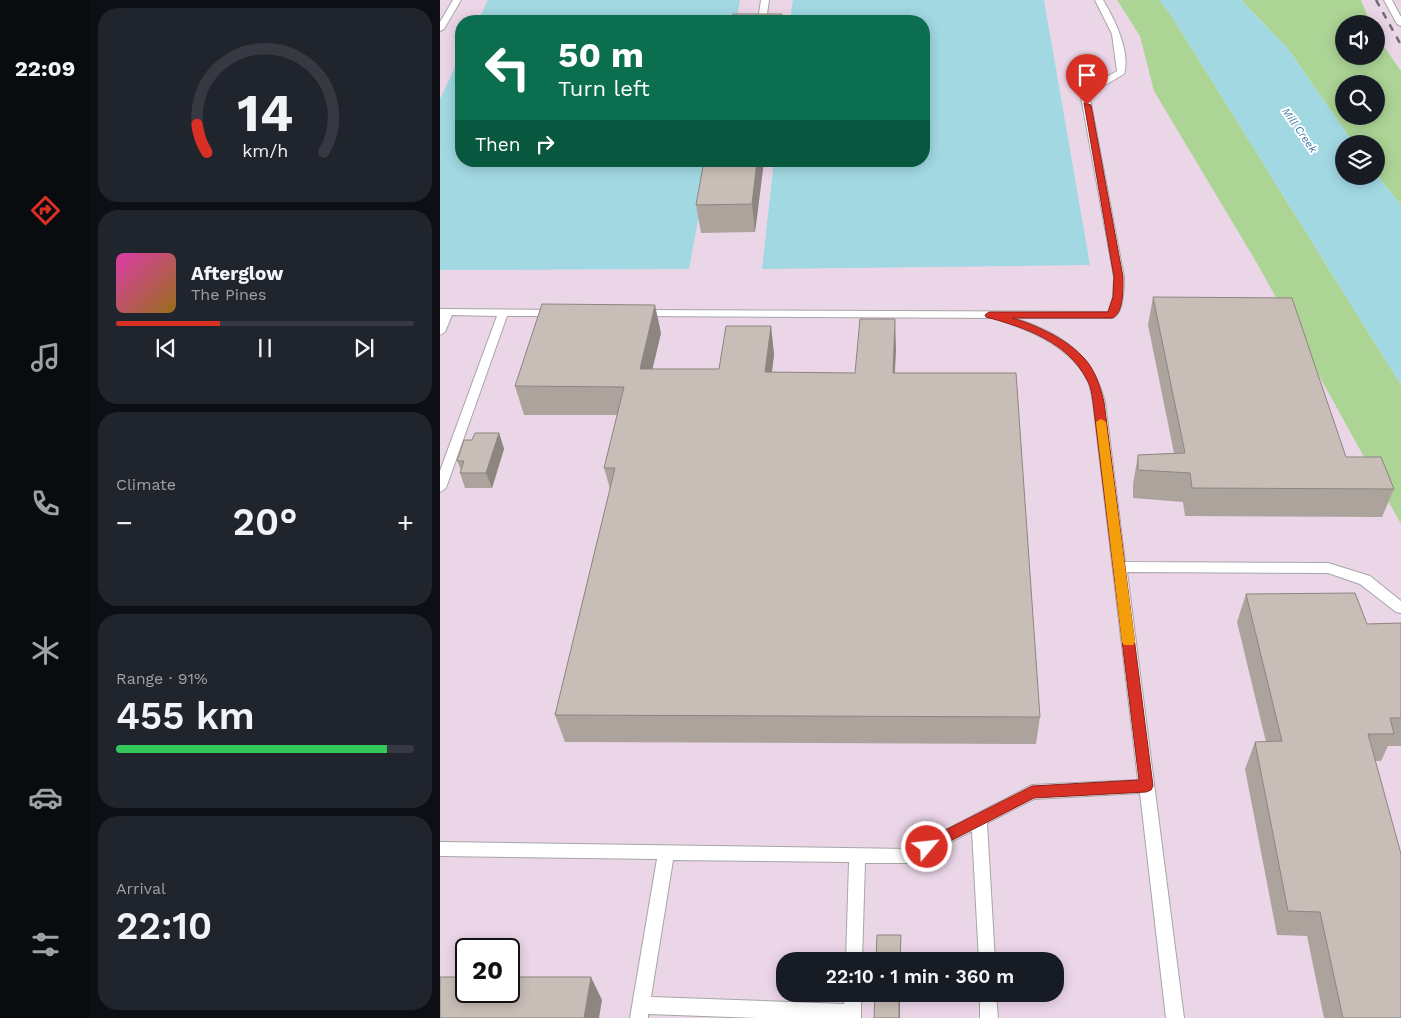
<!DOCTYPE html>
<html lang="en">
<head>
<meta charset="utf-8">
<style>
	:root { --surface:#171b24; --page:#20242c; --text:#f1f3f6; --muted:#9ea1a6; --line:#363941; --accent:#d93025 }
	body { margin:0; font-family:"Work Sans",sans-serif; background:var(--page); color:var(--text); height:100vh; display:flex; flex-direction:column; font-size:19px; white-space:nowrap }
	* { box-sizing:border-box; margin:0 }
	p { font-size:16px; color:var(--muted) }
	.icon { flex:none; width:28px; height:28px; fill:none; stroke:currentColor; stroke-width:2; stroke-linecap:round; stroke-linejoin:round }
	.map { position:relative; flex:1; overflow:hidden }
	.drawer { display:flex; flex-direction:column; gap:8px; padding:8px; background:#0d0f14; width:350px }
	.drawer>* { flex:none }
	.top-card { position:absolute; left:15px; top:15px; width:475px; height:152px; border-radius:20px; box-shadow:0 2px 12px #0003; background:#0b6e4f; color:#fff; overflow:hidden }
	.fabs { position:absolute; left:895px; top:15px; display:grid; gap:10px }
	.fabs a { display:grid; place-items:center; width:50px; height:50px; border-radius:50%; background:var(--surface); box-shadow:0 2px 12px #0003; font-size:25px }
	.speed { position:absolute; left:15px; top:938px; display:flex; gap:10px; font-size:25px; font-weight:700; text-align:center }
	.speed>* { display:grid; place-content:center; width:65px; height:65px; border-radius:50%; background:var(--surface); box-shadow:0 2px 12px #0003; line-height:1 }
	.speed .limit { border:2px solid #111; border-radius:8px; background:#fff; color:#111 }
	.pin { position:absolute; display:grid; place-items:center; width:42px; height:42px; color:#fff; margin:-51px -21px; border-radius:50% 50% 50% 0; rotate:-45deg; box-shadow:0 0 5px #0007 }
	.pin .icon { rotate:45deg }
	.me { position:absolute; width:55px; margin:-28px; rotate:62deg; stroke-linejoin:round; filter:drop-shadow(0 0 4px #0008) }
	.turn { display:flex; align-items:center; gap:18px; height:105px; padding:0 20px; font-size:22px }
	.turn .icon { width:65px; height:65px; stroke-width:2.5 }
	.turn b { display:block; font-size:35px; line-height:42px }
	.then { display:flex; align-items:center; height:48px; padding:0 20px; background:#0003; gap:10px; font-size:19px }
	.big { font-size:38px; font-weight:600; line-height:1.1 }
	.drawer .widget { flex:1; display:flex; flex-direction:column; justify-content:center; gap:8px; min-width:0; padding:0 18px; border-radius:20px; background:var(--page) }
	.drawer .dial { align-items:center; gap:0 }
	.dial svg { height:130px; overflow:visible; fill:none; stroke:var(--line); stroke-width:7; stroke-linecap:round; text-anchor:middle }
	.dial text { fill:var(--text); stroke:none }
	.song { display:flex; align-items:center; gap:15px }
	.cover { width:60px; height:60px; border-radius:8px; background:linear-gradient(135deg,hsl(320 70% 55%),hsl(40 70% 35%)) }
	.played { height:5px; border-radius:2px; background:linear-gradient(90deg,var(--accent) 35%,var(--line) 35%) }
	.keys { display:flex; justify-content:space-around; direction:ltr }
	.heat { display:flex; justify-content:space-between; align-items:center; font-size:28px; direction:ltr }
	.charge { height:8px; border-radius:4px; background:linear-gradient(90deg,#34c759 91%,var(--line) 0) }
	.trip { position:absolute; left:336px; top:952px; width:288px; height:50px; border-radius:20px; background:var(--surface); box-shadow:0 2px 12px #0003; font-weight:600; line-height:50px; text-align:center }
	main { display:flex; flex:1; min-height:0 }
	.dock { display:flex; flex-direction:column; width:90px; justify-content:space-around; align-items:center; background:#090b0e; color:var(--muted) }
	.dock .icon { width:35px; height:35px }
	.dock .active { color:var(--accent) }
	.dock b { font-size:22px; color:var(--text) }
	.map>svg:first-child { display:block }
	.industrial { fill:#ebd6e8; fill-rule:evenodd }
	.forest { fill:#acd495; fill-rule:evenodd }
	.water { fill:#a1d8e2 }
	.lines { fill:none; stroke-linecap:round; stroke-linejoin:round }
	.service-casing { stroke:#a6a6a6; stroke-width:2 }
	.service { fill:#fff; fill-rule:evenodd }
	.rail { stroke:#6d6d6d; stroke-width:2.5; stroke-dasharray:7 7; stroke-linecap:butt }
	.wall { fill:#ada39d }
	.shaded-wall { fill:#8d8580 }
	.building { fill:#c9beb7; stroke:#8d8580 }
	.route { fill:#d93025; stroke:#8d1f18 }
	.slow { fill:#f59e0b }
	.labels { text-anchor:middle; stroke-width:4; stroke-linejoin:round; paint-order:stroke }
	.far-water-label { font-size:11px; font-style:italic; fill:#3d79a7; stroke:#fff }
</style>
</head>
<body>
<main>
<nav class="dock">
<b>22:09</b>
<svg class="icon active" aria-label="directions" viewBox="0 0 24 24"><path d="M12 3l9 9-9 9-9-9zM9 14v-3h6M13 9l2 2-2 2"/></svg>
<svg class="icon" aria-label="music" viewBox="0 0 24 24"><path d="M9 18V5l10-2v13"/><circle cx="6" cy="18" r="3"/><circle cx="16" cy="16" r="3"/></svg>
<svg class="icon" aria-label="phone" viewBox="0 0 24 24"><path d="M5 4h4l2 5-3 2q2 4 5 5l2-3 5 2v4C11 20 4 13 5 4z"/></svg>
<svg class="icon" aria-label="climate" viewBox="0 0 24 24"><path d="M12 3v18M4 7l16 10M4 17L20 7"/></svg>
<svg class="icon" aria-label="car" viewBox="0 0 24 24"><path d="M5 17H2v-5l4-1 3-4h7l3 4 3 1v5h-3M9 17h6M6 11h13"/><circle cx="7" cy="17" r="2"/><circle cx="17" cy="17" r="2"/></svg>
<svg class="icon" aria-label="filters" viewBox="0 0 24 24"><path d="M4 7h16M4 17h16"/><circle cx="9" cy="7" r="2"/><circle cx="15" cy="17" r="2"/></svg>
</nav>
<section class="drawer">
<div class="widget dial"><svg viewBox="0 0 100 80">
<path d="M14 69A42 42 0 1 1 86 69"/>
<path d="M14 69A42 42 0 0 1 8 52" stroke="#d93025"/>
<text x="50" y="56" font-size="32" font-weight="700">14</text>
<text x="50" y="72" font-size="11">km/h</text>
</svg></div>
<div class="widget">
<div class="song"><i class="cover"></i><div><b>Afterglow</b><p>The Pines</p></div></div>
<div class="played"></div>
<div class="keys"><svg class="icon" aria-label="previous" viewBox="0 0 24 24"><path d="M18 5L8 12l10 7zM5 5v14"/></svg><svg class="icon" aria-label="pause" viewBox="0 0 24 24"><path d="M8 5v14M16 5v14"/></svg><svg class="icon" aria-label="next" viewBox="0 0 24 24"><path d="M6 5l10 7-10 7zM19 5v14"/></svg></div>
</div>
<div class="widget"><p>Climate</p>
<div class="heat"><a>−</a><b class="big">20°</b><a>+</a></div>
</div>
<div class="widget"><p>Range · 91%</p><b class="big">455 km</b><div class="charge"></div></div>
<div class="widget"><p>Arrival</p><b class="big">22:10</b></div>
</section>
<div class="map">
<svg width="961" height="1018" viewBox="0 0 961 1018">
	<rect width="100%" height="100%" fill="#f1ece5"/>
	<!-- industrial -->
	<path class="industrial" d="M0 0H719L729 12 961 385V1018H0ZM21 21H484V161H21ZM26 949H69V991H26ZM345 961H615V994H345Z
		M921 0H961V71L936 35V24H931Z"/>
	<!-- forest -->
	<path class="forest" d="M677 0H719L729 12 961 385V524L818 265 714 91 700 36Z
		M801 0H921L931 24H904V56H936V35L961 71V205L936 174V144H914L848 49ZM904 84H936V116H904Z"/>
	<!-- water -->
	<path class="water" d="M48 0H300L296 21H38Z
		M353 0H604L650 265 322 269 334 161H484V21H350Z
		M719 0H801L848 49 914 144H904V176H936V174L961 205V385L729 12Z
		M21 55V161H269L249 269 0 270V99Z"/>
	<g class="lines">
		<defs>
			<path id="service" d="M13 0H21L4 29 0 31V22Z
				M321 0H329L326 21H318Z
				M655 0H663C674 18 691 52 684 74L667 84 648 88 684 277C684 287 684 315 672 318H574C620 333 652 353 665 402L685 562 888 563 930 576 961 601V613L956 612 920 584 888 573 687 572 744 1018H726L700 793 594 799 547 823 555 961H539L532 831 470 863H425L422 961H406L409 862 233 860 211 997 404 1004 405 994H421V1018H318L208 1014V1018H190L217 859 0 856V842L469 849 592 785 698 780 653 402C651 395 651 386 647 379 630 348 595 332 562 321L561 318 200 316 195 313 200 310 668 312 673 297 674 277 639 86 661 80 677 71 672 34Z
				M944 0H952L961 17V26L957 24Z
				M0 309 115 310 120 313 115 316H67L6 488 0 492V471L57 316 12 315 5 332 0 335Z
				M540 994H556L558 1018H540Z"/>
		</defs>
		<!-- service casing -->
		<use href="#service" class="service-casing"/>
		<!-- service -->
		<use href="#service" class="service"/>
		<!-- rail -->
		<path class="rail" d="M936 0 961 45"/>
	</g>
	<!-- wall -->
	<path class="wall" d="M264 161H324L315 232 261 233 256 205Z
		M713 297 906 457 954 489 942 517 745 516 743 502 693 498V484L698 455 734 453 708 325Z
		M331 326 334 355 332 372 415 373 456 348 455 373 600 717 596 744 125 742 115 715 170 489 164 468 177 415H84L75 386 221 333 212 369H279Z
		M59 433 64 449 52 488H25L20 473 21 470 17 461 32 440Z
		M806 594 927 624 961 623V746H948L941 761H935L961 1018H884L867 936 837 935 805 769 815 742H826L797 622Z"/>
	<!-- shaded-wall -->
	<path class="shaded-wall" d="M317 161H324L315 232 312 204Z
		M215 305 221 333 206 397 200 369Z
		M455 319 456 348 453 401V373Z
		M331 326 334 355 328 401 325 372Z
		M59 433 64 449 52 488 46 473Z
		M151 977 162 1000 159 1018H144Z
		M459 994H460V1018H459Z"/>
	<!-- building -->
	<path class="building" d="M293 14H342L341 21H291Z
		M264 161H317L312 204 256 205Z
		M713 297 852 298 906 457H941L954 489 752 488 750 473 698 470V455L745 453Z
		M102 304 215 305 200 369H279L286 326H331L325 372 415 373 420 319H455L453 373H576L600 717 115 715 175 468H164L184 387 75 386Z
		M35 433H59L46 473H20L24 461H17L24 440H32Z
		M915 593 927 624 961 623V718H950L954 734H928L961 854V1018H903L880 912 848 911 815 742 842 741 806 594Z
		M437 935H461L460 961H436Z
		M0 977H26V991H69V977H151L144 1018H0Z
		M435 994H459V1018H434Z"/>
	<!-- route -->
	<path class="route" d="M644 103 651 105 683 277C683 288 684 314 672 318H572C594 324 627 339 643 357 655 369 660 386 664 402L713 786 711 790 706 792 594 798 487 853 482 851 480 847 482 842 592 786 699 780 653 402C652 395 651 386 647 380 628 342 584 327 546 317L545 315 549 312H668L673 297 674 277Z"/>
	<!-- slow -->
	<path class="slow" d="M661 419 666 422 695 642 693 645H684L682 642 656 422Z"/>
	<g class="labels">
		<!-- far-water labels -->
		<g class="far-water-label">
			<text transform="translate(860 130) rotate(55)" y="4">Mill Creek</text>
		</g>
	</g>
</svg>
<div class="fabs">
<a><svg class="icon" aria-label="sound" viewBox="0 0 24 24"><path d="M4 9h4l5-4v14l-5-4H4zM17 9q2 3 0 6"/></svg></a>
<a><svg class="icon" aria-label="search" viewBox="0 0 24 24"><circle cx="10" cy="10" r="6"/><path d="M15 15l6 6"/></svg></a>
<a><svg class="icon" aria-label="layers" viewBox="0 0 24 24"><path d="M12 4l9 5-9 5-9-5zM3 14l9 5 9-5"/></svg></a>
</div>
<div class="speed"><div class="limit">20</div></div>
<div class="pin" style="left:647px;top:105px;background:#d93025"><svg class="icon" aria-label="arrive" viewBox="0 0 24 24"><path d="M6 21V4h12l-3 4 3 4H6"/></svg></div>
<svg class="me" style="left:487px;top:847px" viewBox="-20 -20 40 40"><circle r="17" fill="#d93025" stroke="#fff" stroke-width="3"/><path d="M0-11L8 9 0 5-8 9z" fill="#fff"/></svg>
<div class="trip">22:10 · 1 min · 360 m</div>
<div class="top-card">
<div class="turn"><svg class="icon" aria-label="left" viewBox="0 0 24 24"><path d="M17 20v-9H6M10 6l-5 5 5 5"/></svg><div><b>50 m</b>Turn left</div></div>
<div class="then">Then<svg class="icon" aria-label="right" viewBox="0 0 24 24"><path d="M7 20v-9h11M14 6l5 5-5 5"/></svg></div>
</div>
</div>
</main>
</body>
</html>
